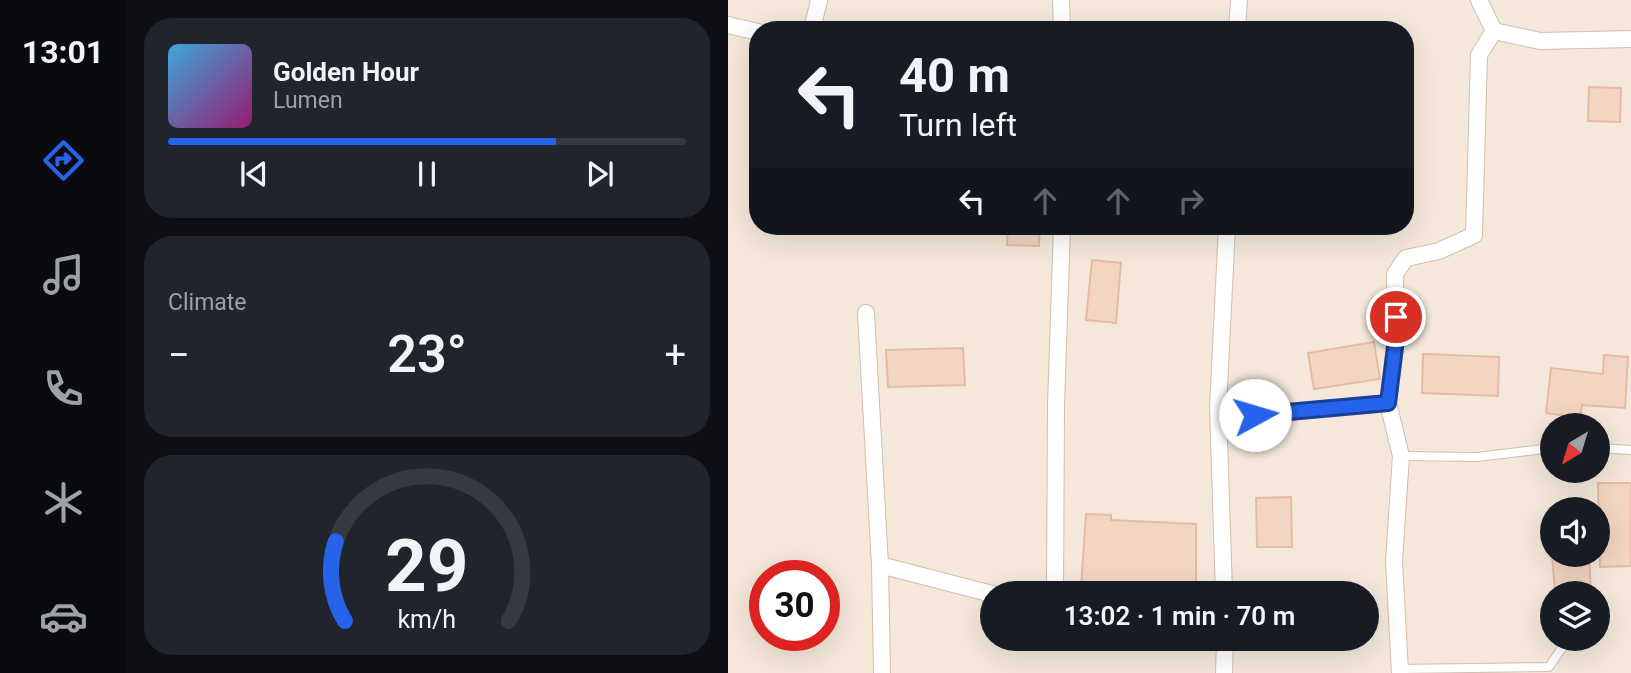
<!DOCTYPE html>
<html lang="en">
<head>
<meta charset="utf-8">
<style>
	:root { --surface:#171b24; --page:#20242c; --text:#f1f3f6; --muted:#9ea1a6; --line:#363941; --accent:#2563eb }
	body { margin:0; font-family:Roboto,sans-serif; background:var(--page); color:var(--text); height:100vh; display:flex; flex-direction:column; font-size:26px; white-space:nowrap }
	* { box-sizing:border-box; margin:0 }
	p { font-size:23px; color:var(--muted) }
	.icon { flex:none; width:38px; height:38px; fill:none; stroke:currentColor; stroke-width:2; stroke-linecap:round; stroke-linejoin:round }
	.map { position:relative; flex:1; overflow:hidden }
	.drawer { display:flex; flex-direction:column; gap:18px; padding:18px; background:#0d0f14; width:602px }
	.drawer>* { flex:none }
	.hud { position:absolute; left:21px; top:21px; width:665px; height:214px; border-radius:28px; box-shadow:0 7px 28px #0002; background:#171b24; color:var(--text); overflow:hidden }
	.needle { width:46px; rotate:218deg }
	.buttons { position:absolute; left:812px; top:413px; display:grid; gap:14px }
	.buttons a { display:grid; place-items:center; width:70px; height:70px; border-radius:50%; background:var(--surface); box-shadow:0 7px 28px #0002; font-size:35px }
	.speed { position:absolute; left:21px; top:560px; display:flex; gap:14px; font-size:35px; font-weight:700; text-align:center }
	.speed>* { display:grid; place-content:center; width:91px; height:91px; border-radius:50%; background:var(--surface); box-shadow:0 7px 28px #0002; line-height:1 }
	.speed .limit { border:10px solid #d22; background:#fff; color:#111 }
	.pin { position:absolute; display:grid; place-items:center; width:60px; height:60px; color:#fff; margin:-30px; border:4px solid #fff; border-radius:50%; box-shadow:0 2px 7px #0007 }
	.me { position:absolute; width:77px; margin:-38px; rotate:84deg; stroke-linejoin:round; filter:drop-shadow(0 0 5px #0008) }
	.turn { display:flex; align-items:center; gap:24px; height:147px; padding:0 35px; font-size:32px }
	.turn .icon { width:91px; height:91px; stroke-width:2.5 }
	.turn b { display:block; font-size:49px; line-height:60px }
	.lanes { display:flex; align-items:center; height:66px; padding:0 35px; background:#0003; justify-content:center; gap:35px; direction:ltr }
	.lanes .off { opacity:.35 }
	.big { font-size:52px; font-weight:600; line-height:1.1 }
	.drawer .card { flex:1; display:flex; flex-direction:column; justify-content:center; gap:10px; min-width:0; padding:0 24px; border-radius:28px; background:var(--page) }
	.drawer .dial { align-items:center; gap:0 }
	.dial svg { height:182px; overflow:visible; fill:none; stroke:var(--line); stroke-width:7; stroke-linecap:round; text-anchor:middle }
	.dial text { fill:var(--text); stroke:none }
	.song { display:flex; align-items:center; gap:21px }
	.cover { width:84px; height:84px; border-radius:10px; background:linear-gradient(135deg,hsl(200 70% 55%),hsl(320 70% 35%)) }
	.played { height:7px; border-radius:4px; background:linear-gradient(90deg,var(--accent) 75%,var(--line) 75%) }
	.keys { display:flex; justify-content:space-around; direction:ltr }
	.heat { display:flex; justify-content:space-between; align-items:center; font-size:38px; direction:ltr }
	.trip { position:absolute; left:252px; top:581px; width:399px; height:70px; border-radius:35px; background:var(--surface); box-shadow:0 7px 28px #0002; font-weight:600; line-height:70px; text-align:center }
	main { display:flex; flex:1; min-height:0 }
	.menu { display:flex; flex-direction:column; width:126px; justify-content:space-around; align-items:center; background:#090b0e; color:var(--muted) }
	.menu .icon { width:49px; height:49px }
	.menu .current { color:var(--accent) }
	.menu b { font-size:32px; color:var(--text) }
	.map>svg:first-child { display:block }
	.residential { fill:#f5e8da; fill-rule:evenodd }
	.building { fill:#f3d5c3; stroke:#e6bba3; stroke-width:2 }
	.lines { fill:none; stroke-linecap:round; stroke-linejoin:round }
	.service-casing { stroke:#d1beb0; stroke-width:10 }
	.minor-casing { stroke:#d1beb0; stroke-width:18 }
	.service { stroke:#fff; stroke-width:8 }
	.minor { stroke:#fff; stroke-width:16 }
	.route-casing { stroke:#184099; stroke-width:18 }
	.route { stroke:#2563eb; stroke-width:12 }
</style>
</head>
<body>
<main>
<nav class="menu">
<b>13:01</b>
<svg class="icon current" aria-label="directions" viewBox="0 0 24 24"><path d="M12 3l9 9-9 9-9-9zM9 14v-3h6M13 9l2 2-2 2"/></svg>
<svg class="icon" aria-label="music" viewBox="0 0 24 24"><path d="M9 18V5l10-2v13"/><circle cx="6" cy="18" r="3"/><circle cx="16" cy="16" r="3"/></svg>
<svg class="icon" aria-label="phone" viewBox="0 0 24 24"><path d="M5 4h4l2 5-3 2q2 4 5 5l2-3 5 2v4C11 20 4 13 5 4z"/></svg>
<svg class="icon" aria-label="climate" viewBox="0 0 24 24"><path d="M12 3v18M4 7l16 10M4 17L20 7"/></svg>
<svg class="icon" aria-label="car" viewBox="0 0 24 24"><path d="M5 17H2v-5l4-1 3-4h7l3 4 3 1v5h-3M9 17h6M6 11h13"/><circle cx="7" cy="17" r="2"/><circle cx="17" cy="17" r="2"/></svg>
</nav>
<section class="drawer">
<div class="card">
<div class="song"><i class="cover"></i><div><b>Golden Hour</b><p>Lumen</p></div></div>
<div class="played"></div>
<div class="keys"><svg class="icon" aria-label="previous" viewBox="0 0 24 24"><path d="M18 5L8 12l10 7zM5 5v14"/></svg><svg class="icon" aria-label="pause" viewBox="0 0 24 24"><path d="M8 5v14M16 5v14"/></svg><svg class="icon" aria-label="next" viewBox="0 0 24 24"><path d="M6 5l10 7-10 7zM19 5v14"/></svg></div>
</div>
<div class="card"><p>Climate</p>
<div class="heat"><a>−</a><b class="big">23°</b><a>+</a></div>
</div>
<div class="card dial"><svg viewBox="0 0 100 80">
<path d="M14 69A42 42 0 1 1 86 69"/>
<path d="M14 69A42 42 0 0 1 10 34" stroke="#2563eb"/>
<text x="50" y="56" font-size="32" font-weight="700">29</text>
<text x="50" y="72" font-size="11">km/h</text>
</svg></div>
</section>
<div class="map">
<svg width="903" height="673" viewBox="0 0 903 673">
	<rect width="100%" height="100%" fill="#fdf6ec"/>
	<!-- residential -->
	<path class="residential" d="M0 0H903V673H0ZM30 30H677V226H30ZM824 425H870V471H824ZM824 509H870V555H824ZM37 576H96V635H37ZM264 593H639V639H264ZM824 593H870V639H824Z"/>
	<!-- building -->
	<path class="building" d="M861 87 893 88 892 122 860 121Z
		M280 226H312L311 246 279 245Z
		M364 260 393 263 388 323 358 320Z
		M646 342 652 379 586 389 580 353Z
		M235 348 237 385 160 387 158 350Z
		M695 354 771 357 770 396 694 393Z
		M876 355 900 357 897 408 854 405 852 418 818 413 823 368 875 374Z
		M870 483H903V566L872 567Z
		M563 497 564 547H529L528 498Z
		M358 514 383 515V520L468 524V583L454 582V593L353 589Z
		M824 555H861L863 593H827Z"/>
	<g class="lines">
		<defs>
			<path id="service" d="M870 448 903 450
				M673 456 749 457 824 448
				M671 669 821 667 840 639"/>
			<path id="minor" d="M333 0 334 30
				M751 0 766 31 812 41 903 39
				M0 25 30 32
				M84 30 91 0
				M509 30 511 0
				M138 313 152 565 154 673
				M490 407 527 415 660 403
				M152 565 264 594
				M327 593 328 405 334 226
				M496 593 490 407 499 226
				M496 673 497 639
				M672 673 666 561 673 456 660 403 668 339 667 274 678 258 711 251 746 235 751 55 766 31"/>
		</defs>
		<!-- service casing -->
		<use href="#service" class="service-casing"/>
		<!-- minor casing -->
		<use href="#minor" class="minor-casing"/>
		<!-- service -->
		<use href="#service" class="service"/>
		<!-- minor -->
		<use href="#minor" class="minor"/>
	</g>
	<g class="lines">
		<defs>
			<path id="route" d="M527 415 660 403 668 339V317"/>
		</defs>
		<!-- route casing -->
		<use href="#route" class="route-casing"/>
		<!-- route -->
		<use href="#route" class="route"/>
	</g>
</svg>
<div class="buttons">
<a><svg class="needle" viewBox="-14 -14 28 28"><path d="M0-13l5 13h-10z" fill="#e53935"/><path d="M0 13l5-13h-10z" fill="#9ea1a6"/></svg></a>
<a><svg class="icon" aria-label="sound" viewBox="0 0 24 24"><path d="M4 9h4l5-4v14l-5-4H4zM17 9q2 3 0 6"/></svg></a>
<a><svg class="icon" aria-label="layers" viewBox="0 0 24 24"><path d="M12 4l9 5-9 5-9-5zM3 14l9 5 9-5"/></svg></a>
</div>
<div class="speed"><div class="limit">30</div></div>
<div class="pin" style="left:668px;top:317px;background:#d93025"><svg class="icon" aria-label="arrive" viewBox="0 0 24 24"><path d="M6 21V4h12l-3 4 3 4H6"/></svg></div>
<svg class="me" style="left:527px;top:415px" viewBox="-20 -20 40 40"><circle r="19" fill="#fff"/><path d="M0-13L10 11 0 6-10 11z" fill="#2563eb"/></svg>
<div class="trip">13:02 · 1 min · 70 m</div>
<div class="hud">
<div class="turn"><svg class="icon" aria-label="left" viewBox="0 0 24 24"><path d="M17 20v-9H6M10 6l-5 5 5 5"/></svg><div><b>40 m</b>Turn left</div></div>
<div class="lanes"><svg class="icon" aria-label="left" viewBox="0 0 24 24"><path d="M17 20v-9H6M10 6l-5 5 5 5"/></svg><svg class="icon off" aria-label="ahead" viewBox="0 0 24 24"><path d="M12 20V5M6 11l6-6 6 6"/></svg><svg class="icon off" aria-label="ahead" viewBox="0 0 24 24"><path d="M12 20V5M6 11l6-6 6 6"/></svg><svg class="icon off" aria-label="right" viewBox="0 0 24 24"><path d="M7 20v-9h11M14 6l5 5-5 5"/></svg></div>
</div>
</div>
</main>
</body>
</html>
